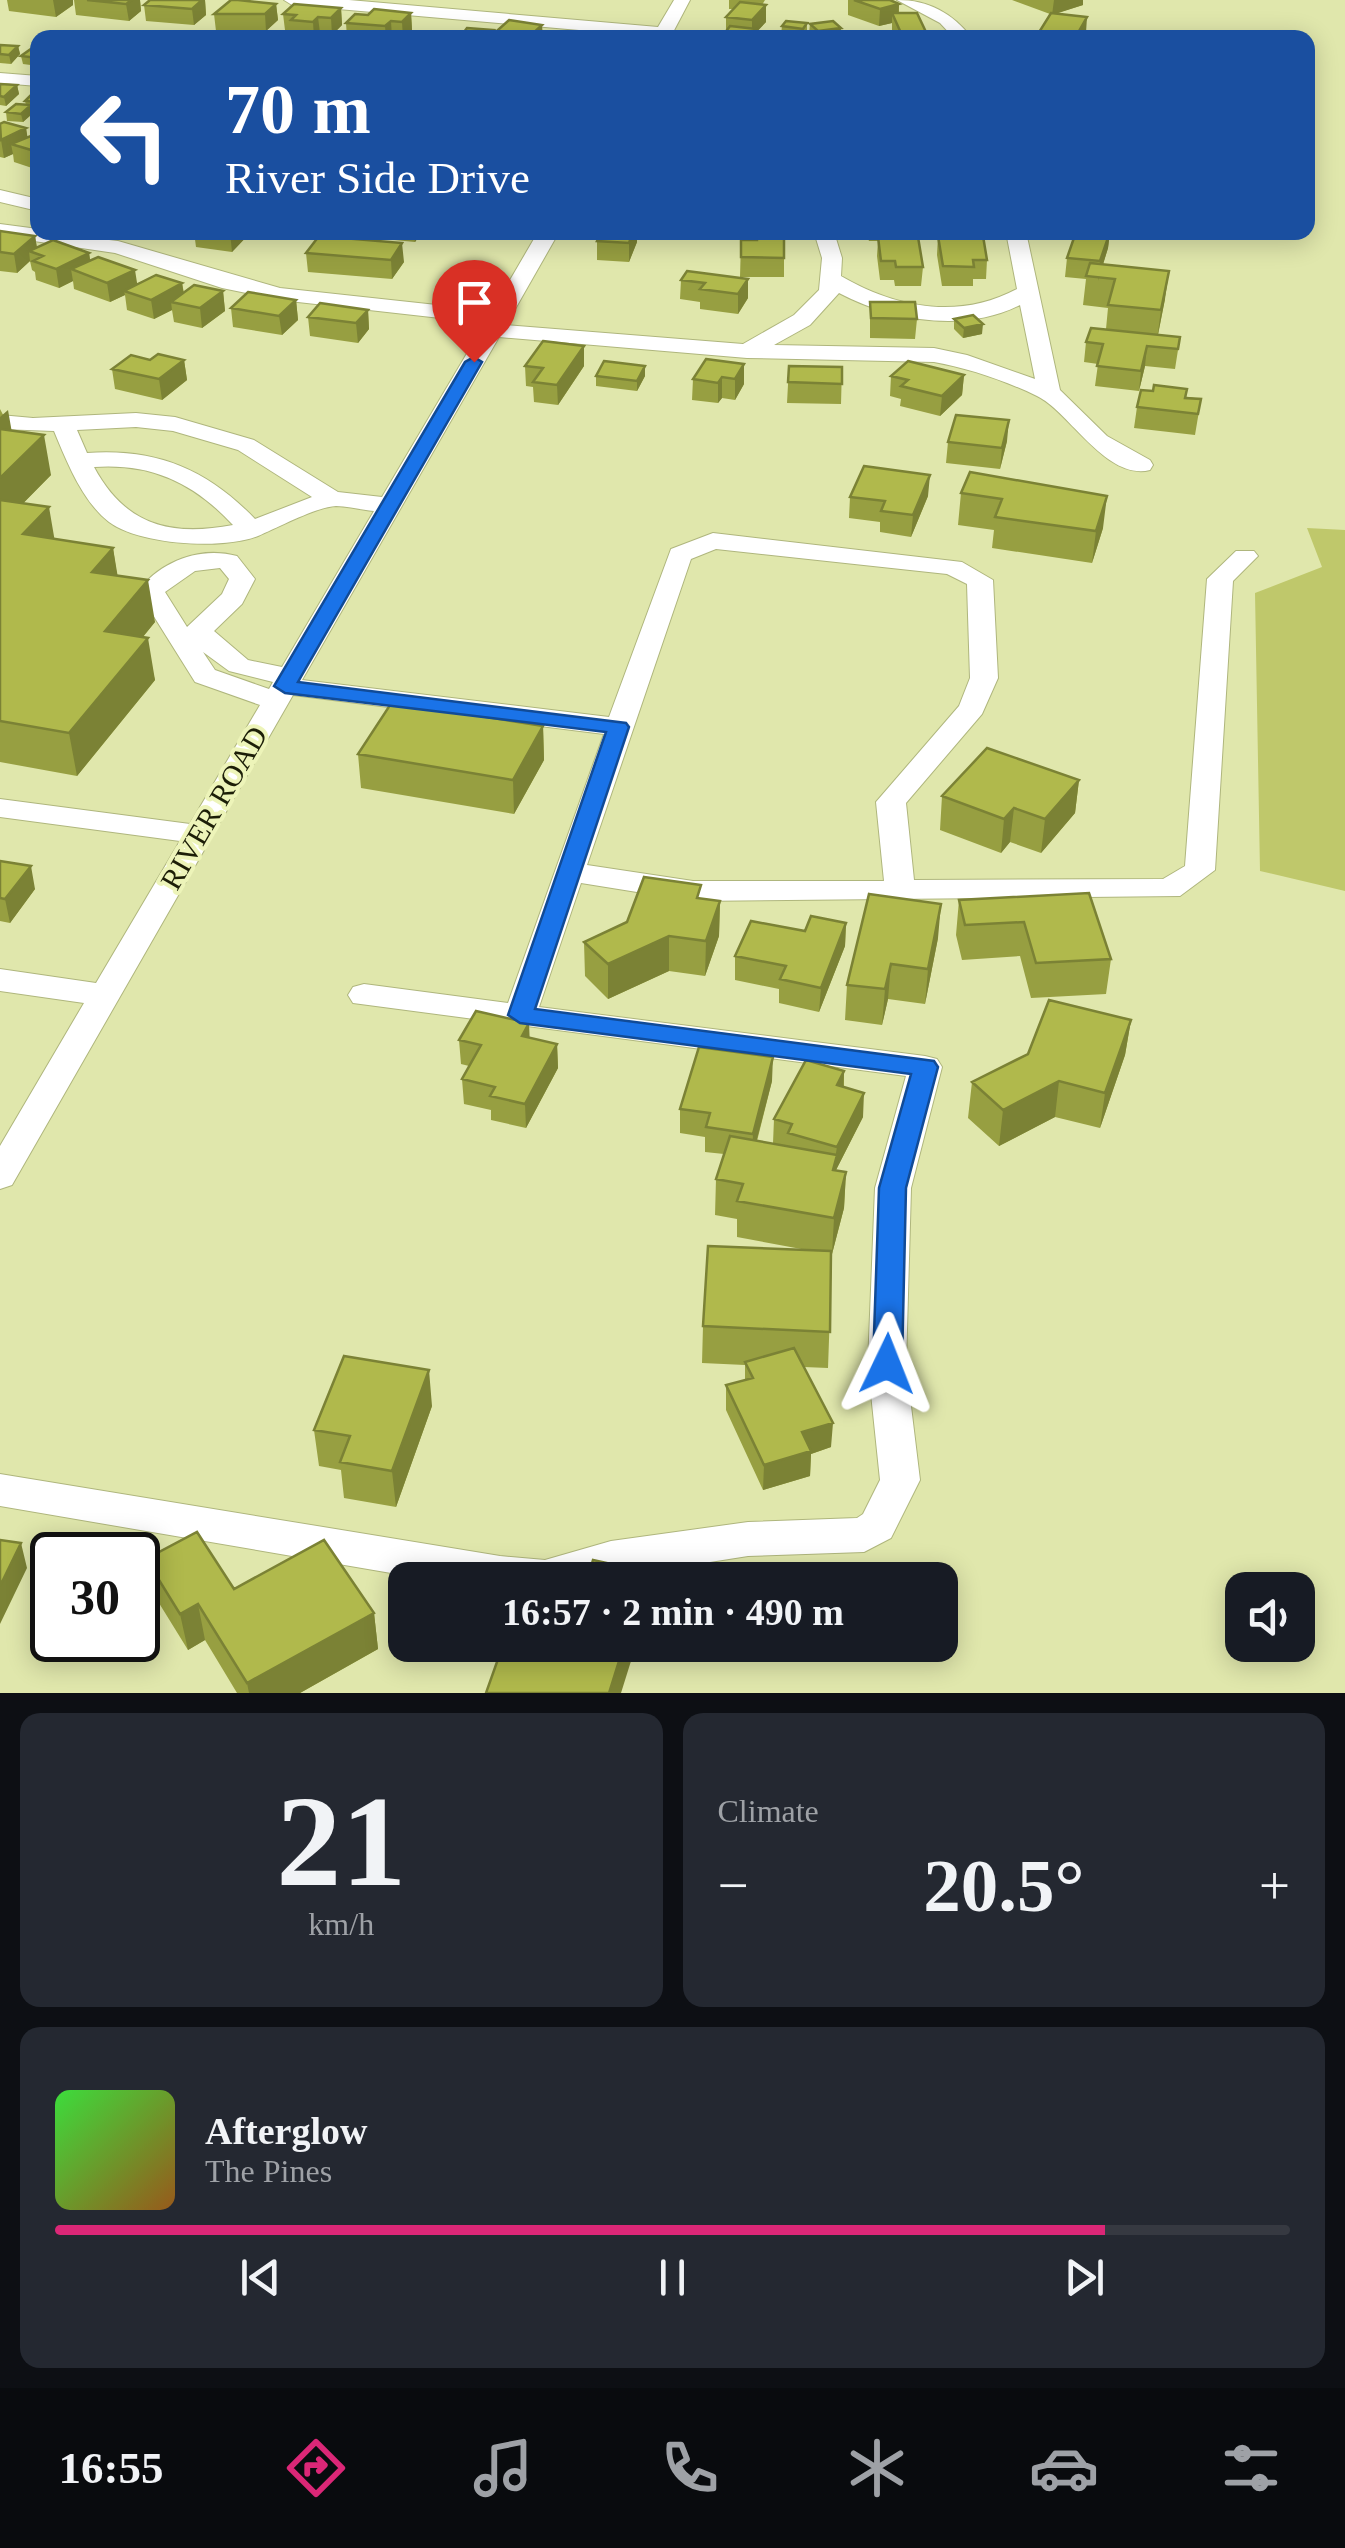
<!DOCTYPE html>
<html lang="en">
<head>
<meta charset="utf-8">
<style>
	:root { --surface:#171b24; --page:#242831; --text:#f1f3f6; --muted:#9ea1a6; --line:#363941; --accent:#db2777 }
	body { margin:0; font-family:Georgia,serif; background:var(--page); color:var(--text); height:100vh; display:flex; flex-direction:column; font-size:38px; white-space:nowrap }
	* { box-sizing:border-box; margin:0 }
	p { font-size:32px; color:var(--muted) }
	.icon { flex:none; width:55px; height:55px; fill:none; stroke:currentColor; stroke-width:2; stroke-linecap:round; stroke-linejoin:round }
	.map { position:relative; height:1693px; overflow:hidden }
	.side { display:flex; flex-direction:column; gap:20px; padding:20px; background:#0d0f14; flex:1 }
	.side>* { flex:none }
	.banner { position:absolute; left:30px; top:30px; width:1285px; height:210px; border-radius:20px; box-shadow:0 5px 25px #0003; background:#1a4fa0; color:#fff; overflow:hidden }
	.buttons { position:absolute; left:1225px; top:1572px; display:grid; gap:20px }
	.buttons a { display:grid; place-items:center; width:90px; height:90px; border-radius:20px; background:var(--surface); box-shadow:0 5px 25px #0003; font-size:50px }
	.speed { position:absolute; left:30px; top:1532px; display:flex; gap:20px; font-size:50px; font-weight:700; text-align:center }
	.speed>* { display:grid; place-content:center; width:130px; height:130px; border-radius:50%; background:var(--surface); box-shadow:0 5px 25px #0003; line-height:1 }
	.speed .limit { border:5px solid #111; border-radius:15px; background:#fff; color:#111 }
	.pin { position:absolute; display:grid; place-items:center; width:85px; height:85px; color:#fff; margin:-102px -42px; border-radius:50% 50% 50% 0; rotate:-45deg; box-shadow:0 0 10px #0007 }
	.pin .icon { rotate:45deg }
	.me { position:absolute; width:110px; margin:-55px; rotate:2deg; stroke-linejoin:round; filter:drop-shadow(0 0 8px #0008) }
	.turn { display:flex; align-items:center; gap:35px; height:210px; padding:0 30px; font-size:45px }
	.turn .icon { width:130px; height:130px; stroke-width:2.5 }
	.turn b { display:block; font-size:70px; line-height:85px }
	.big { font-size:75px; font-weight:600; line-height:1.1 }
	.side .widget { flex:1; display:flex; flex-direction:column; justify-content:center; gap:15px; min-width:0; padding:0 35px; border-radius:20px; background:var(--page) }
	.side .dial { align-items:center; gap:0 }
	.dial b { font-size:130px; line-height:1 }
	.song { display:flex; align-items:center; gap:30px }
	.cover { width:120px; height:120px; border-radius:15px; background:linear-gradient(135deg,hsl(120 70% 55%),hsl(30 70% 35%)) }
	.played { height:10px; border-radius:5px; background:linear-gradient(90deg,var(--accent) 85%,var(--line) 85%) }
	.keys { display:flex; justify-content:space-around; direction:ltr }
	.heat { display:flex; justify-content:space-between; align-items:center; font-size:55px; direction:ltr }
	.side .tiles { flex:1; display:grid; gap:20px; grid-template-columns:1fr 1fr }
	.widget:last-child { grid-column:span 2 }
	.trip { position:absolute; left:388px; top:1562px; width:570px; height:100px; border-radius:20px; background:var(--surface); box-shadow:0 5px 25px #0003; font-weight:600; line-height:100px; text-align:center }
	.tab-bar { display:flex; height:160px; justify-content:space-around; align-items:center; background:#090b0e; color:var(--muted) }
	.tab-bar .icon { width:70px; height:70px }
	.tab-bar .selected { color:var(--accent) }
	.tab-bar b { font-size:45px; color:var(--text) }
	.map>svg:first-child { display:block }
	.green { fill:#bfc86b }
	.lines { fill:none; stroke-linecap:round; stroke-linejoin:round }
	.minor-casing { stroke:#afb67d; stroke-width:2 }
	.minor { fill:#fff; fill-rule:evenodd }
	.wall { fill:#979f41 }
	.shaded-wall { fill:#7b8235 }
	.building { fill:#b0b94c; stroke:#7b8235; stroke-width:2.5 }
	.route { fill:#1a73e8; stroke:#114b97; stroke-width:2.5 }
	.labels { text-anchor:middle; stroke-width:8; stroke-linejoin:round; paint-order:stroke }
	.street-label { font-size:30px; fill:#1c1e07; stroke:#edf4b9 }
</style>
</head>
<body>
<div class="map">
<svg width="1345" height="1693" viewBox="0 0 1345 1693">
	<rect width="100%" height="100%" fill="#e0e7ac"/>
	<!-- green -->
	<path class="green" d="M1307 528 1345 530V891L1260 871 1255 593 1322 567Z"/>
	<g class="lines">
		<defs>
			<path id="minor" d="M284 0H349L658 27 674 0H690L670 38 292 5Z
				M897 0C929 0 952 13 972 38H954L940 23Z
				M0 73 38 76V86L0 83Z
				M0 190 38 199V211L0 202Z
				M0 224 38 229V232L118 241 280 288 492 311 538 232H559L506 325 743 344 794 315 819 290 822 258 814 232H834L842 258 841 276C896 308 959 320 1017 289L1006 232H1026L1060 390 1107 436 1150 460 1153 465 1150 470C1106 481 1069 411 1037 396 1006 381 968 368 934 362L747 358 499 337 302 680 609 717 671 549 713 533 962 562 993 580 998 678 982 714 906 803 914 880 1163 879 1185 866 1207 579 1236 551H1254L1258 556 1233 581 1215 870 1180 896 693 901 581 883 539 1007 925 1056 937 1059 942 1067 911 1188 906 1365 920 1480 891 1538 864 1552 748 1556 596 1580H432L0 1506V1474L500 1556 545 1560 611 1541 748 1522 857 1518 863 1514 880 1480 868 1365 875 1188 906 1076 353 1003 348 995 353 987 364 984 508 1003 604 734 293 695 12 1185 0 1189V1146L84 1003 0 991V969L96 983 180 841 0 817V799L190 824 260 705 195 682 138 591C161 561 200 546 237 556L255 579 242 604 214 631 248 660 282 667 374 511C362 510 348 506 336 506 316 507 277 528 258 536 224 550 139 545 109 522 82 501 67 462 54 431L0 429V415L33 418 136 413 175 417 254 440 338 492 382 497 485 323 280 300 222 288 115 253 0 236ZM839 293C892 321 965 333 1020 305L1035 379 967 355 934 348 774 345 810 325ZM136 427 173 431 238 450 312 497 255 519C207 469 156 448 87 453L77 430ZM94 467C152 463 194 483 233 525 170 537 125 525 94 467ZM716 549 947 574 967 584 970 678 959 706 876 802 884 881H693L587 865 691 559ZM220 568 229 579 222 594 187 627 165 592 195 571ZM203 652 229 671 273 682 269 689 215 670Z"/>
		</defs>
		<!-- minor casing -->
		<use href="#minor" class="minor-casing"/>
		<!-- minor -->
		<use href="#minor" class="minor"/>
	</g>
	<!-- wall -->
	<path class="wall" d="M7 0H73V5L56 17 9 11Z
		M74 0H140L141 11 129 21 76 15Z
		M205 0 206 15 194 25 146 21 144 5Z
		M729 0H765L762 5 766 22 756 32 766 33V38H721L726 31V17L733 9H729Z
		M848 0H890L899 4V13L926 32 925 38H895L892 30V23L879 26 848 15Z
		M1012 0H1083V5L1057 13 1086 33 1038 34 1050 14Z
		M276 4 278 20 266 31H216L214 14Z
		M341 8 342 25 332 35 320 33 316 38H302L292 37V31L285 30 283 14Z
		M411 13 412 30 404 38H347L346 23 368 15Z
		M807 23V32L802 37 781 35 782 26Z
		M810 24 841 28 840 36 815 38 809 33Z
		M0 45 18 46 20 54 11 64 0 63Z
		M38 46V66L23 64 21 56Z
		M0 84 17 85 19 94 6 106 0 105Z
		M38 88V110H32V114L23 122 7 121 6 112 26 105 25 101Z
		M0 124 26 128 27 137 38 133V170L14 162 13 154 4 158 0 157Z
		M0 231 35 236 37 248 89 253 90 260 137 284 182 283 184 293 223 291 225 311 202 328 174 322 172 310 154 319 127 310 125 295 110 302 74 289 73 281 59 288 36 280 35 272 32 270 30 261 17 273 0 271Z
		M194 232H251L232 252 196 247Z
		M332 232H422L415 242 333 234Z
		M738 232 784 234V277H740L741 241Z
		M865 232H904V237L923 267 921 286H895L894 280H880L877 256 878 241H869Z
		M1110 232 1108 248 1103 264 1165 299 1158 335 1180 337 1175 369 1145 366 1139 391 1095 386 1098 364 1084 362 1086 342 1106 329 1108 308 1083 305 1086 279 1065 277 1067 258Z
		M319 236 404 262 392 279 308 272 306 253Z
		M938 236 987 260 986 279H973V286H942L937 255Z
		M597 241 637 242 629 262 597 260Z
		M748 279V298L738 314 700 309V302L680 299 681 280Z
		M296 300 298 320 282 335 233 327 231 308Z
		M870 302 917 319 915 339 870 338Z
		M368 310 369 329 358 343 310 336 308 317Z
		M954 319 982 334 963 338 954 329Z
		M706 359 744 384 735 400 722 398 718 403 692 400 693 379Z
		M150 360H184L187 380 162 400 115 389 112 369Z
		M525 366H584L558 405 534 402 533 387 526 386Z
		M645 366V376L637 391 596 386V376Z
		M789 366 842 367 841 404 787 403Z
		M964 375 962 395 940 416 900 406 901 399 890 396 891 376Z
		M1153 391 1201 399 1195 435 1134 428 1137 407Z
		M0 409 11 430 51 475 23 503 54 539 113 548 117 576 155 622 143 637 155 680 77 776 0 762Z
		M1007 441 1000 469 946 463 948 442Z
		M970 472 1103 528 1092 563 992 548 994 530 958 525 961 493Z
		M928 496 911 537 880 532V522L849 518 850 497Z
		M543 726 544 760 514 814 361 788 358 754Z
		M1079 780 1075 813 1041 853 1010 842 1001 853 940 830 942 796Z
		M0 861 35 889 10 923 0 921Z
		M1089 893 1111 959 1106 994 1031 998 1020 956 962 960 956 935 959 900Z
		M701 898 720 901 719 936 705 976 669 971 608 999 585 976 584 942Z
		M846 923 845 946 819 1012 779 1003V989L735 980V956Z
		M938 938 925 1004 888 999 882 1025 845 1020 847 985Z
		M1131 1020 1125 1055 1100 1128 1055 1117 999 1146 968 1118 972 1082Z
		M459 1040 557 1044 558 1068 526 1128 491 1120V1110L464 1104 462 1079 469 1066 461 1064Z
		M844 1071V1087L863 1117 836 1170 846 1172 844 1208 832 1254 828 1368 804 1367 831 1447 811 1454 810 1476 763 1490 726 1410V1385L745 1380V1365L702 1363 703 1326 812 1251 737 1237V1219L715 1215 716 1179 724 1154 705 1152V1137L680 1133V1109L772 1081 757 1141 782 1145 773 1143 774 1119Z
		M432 1406 396 1507 344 1498 341 1470 319 1466 314 1430Z
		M146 1559 234 1589 374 1613 378 1649 300 1693H237L205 1640 188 1650 154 1595Z"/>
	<!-- shaded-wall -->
	<path class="shaded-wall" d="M53 0H73V5L56 17Z
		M132 0H140L141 11 129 21 126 4Z
		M202 0H205L206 15 194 25 192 9Z
		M1054 0H1083V5L1052 15Z
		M276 4 278 20 266 31 265 14Z
		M899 4 898 21 892 13V23L879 26 880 9Z
		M766 5V22L752 37V20Z
		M341 8 342 25 332 35 331 18Z
		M411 13 412 30 403 38 402 22Z
		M318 17 320 33 314 38 313 22Z
		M1087 17 1086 33 1083 38H1075Z
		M391 21 392 38H386L385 26Z
		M542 25 543 38H528Z
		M841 28 840 36 817 38 818 31Z
		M18 46 20 54 11 64 9 55Z
		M17 85 19 94 6 106 4 97Z
		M31 105 32 114 23 122 21 114Z
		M26 128 29 146 11 144 13 154 4 158 1 140Z
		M230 232H251L232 252Z
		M414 232H422L415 242Z
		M633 232H637V242L629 262V243Z
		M1110 232 1108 248 1098 281 1100 261Z
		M35 236 38 255 29 251 30 261 17 273 14 254Z
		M402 243 404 262 392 279 391 260Z
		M89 253 92 272 71 269 73 281 59 288 56 269Z
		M135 270 138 289 124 291 125 295 110 302 107 283Z
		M1169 271 1165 299 1157 339 1161 310Z
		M748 279V298L738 314V294Z
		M182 283 185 303 171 302 172 310 154 319 151 300Z
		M223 291 225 311 202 328 200 308Z
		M296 300 298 320 282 335 279 316Z
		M368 310 369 329 358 343 356 323Z
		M983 324 982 334 963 338 964 328Z
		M584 346V366L558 405 557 385Z
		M1147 346 1145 366 1139 391 1141 371Z
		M184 360 187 380 162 400 159 379Z
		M744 364V384L735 400V379Z
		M645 366V376L637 391V381Z
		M964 375 962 395 940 416 942 396Z
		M722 377V398L718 403V383Z
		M8 410 15 450 0 464V417Z
		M1009 420 1007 441 1000 469 1002 448Z
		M44 435 51 475 0 527V478Z
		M930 475 928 496 911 537 913 515Z
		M1107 496 1103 528 1092 563 1096 531Z
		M49 507 56 548 23 534Z
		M113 548 120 590 92 572Z
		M148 580 155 622 113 673 105 631Z
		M148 638 155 680 77 776 69 733Z
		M543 726 544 760 514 814 513 780Z
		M1079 780 1075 813 1041 853 1045 819Z
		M1014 808 1010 842 1001 853 1004 819Z
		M31 866 35 889 10 923 5 899Z
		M720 901 719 936 705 976 706 941Z
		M941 904 938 938 925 1004 928 969Z
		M846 923 845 946 819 1012 821 988Z
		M669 936V971L608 999V964Z
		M891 964 888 999 882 1025 885 989Z
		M1131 1020 1125 1055 1100 1128 1105 1093Z
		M529 1023 530 1047 522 1036Z
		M557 1044 558 1068 526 1128 525 1104Z
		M773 1057 772 1081 752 1158 753 1134Z
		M844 1071 843 1095 837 1085Z
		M1059 1081 1055 1117 999 1146 1003 1110Z
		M864 1093 863 1117 836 1170H833L837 1147Z
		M846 1172 844 1208 832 1254 834 1218Z
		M429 1370 432 1406 396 1507 392 1471Z
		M833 1423 831 1447 811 1454 810 1476 763 1490 764 1465 802 1432Z
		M21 1543 27 1568 0 1624V1586Z
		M198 1604 205 1640 188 1650 180 1614Z
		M374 1613 378 1649 300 1693H249L247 1683Z
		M624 1645H636L621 1693H609Z"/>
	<!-- building -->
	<path class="building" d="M87 0H132L126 4Z
		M150 0H202L192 9 144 5Z
		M231 0H238L276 4 265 14H214Z
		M854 0H890L899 4 880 9Z
		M740 2 766 5 752 20 726 17Z
		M294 4 341 8 331 18 318 17 313 22 291 20 296 15 283 14Z
		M374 9 411 13 402 22 391 21 385 26 346 23 355 14 368 15Z
		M892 13H917L926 32 901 33Z
		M1051 13 1087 17 1075 38H1013L1017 32 1038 34Z
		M509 20 542 25 528 38H489Z
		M786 21 807 23 803 29 782 26Z
		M833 21 841 28 818 31 810 24Z
		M730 26 756 29 753 32 766 33 763 38H721Z
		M467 28 494 30 489 38 461 36Z
		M0 45 18 46 9 55 0 54Z
		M35 46H38V58L21 56Z
		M0 84 17 85 4 97 0 96Z
		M38 88V102L25 101Z
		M16 104 31 105 21 114 6 112Z
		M4 122 26 128 1 140 0 124Z
		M38 133V152L11 144Z
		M0 231 35 236 14 254 0 252Z
		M601 232H633L629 243 597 241Z
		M1076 232H1110L1100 261 1067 258Z
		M757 233 784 234V258L741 257V240H757Z
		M319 236 402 243 391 260 306 253Z
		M938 236H983L987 260H973L974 267 943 266Z
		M878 237H918L923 267H896L895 261H881Z
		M53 240 89 253 56 269 33 261 43 256 29 251Z
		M98 257 135 270 107 283 71 269Z
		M1090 263 1169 271 1161 310 1108 305 1115 279 1086 276Z
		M687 271 748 279 738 294 700 289 705 283 681 280Z
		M156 275 182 283 151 300 124 291Z
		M194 285 223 291 200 308 171 302Z
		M248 292 296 300 279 316 231 308Z
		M870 302H915L917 319 871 318Z
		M320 303 368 310 356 323 308 317Z
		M973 315 983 324 964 328 954 319Z
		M1091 328 1180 337 1178 349 1147 346 1141 371 1097 366 1103 344 1086 342Z
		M543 341 584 346 557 385 533 382 543 368 525 366Z
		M158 354 184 360 159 379 112 369 131 355 150 360Z
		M706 359 744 364 735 379 722 377 718 383 693 379Z
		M604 361 645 366 637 381 596 376Z
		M908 361 964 375 942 396 901 386 908 380 891 376Z
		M789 366 842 367V384L788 382Z
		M1154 385 1187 389 1185 398 1201 399 1198 414 1137 407 1141 390 1153 391Z
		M956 415 1009 420 1002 448 948 442Z
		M0 429 44 435 0 478Z
		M864 466 930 475 913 515 881 511 885 501 850 497Z
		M970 472 1107 496 1096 531 995 517 1002 499 961 493Z
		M0 500 49 507 23 534 113 548 92 572 148 580 105 631 148 638 69 733 0 721Z
		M392 702 543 726 513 780 358 754Z
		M987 748 1079 780 1045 819 1014 808 1004 819 942 796Z
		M0 861 31 866 5 899 0 898Z
		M644 877 701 885 697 898 720 901 706 941 669 936 608 964 584 942 627 922Z
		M1089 893 1111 959 1036 963 1024 922 965 925 959 900Z
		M869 894 941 904 928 969 891 964 885 989 847 985Z
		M811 916 846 923 821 988 780 979 786 966 735 956 751 921 805 931Z
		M1049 1000 1131 1020 1105 1093 1059 1081 1003 1110 972 1082 1028 1054Z
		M476 1011 529 1023 522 1036 557 1044 525 1104 490 1096 495 1087 462 1079 481 1045 459 1040Z
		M699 1047 773 1057 753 1134 706 1127 710 1113 680 1109Z
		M806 1060 844 1071 837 1085 864 1093 837 1147 788 1133 792 1124 774 1119Z
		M730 1136 837 1155 833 1170 846 1172 834 1218 737 1201 743 1184 716 1179Z
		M708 1246 831 1251 830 1332 703 1326Z
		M794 1348 833 1423 802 1432 811 1451 764 1465 726 1385 753 1378 745 1362Z
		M344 1356 429 1370 392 1471 340 1462 350 1436 314 1430Z
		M197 1532 234 1589 324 1540 374 1613 247 1683 198 1604 180 1614 146 1559Z
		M0 1540 21 1543 0 1586Z
		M593 1560 647 1572 645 1580H587Z
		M503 1645H624L609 1693H486Z"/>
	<!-- route -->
	<path class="route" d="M474 357 482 362 298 682 626 723 629 727 535 1009 934 1061 938 1067 906 1188 902 1364 897 1372 887 1376 877 1372 873 1364 879 1188 911 1074 520 1023 508 1015 606 732 285 693 274 686 465 362Z"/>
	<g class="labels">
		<!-- street labels -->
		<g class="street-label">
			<text transform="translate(214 808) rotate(-60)" y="10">RIVER ROAD</text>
		</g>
	</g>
</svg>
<div class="buttons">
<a><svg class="icon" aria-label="sound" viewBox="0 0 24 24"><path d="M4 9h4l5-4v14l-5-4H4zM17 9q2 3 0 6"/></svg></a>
</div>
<div class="speed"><div class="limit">30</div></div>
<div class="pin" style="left:474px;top:362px;background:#d93025"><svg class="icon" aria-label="arrive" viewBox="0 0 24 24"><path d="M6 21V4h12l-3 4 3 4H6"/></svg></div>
<svg class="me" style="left:887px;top:1364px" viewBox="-20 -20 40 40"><path d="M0-17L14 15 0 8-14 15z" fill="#1a73e8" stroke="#fff" stroke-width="4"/></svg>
<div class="trip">16:57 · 2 min · 490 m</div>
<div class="banner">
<div class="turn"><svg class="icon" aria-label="left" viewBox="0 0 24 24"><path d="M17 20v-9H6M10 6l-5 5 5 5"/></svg><div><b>70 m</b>River Side Drive</div></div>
</div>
</div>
<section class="side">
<div class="tiles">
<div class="widget dial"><b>21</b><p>km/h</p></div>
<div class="widget"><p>Climate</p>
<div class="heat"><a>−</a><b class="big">20.5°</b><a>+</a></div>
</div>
<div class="widget">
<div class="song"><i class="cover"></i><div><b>Afterglow</b><p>The Pines</p></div></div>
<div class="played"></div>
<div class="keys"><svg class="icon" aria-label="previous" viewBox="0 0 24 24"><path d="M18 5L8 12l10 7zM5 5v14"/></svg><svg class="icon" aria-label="pause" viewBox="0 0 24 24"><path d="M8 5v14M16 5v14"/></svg><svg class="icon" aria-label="next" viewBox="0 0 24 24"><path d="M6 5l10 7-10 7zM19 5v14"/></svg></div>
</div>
</div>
</section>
<nav class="tab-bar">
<b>16:55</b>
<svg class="icon selected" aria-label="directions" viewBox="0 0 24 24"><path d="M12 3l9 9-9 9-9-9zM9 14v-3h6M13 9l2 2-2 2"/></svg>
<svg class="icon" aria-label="music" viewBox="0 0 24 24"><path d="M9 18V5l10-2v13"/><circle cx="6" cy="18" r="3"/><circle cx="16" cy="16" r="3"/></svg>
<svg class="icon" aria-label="phone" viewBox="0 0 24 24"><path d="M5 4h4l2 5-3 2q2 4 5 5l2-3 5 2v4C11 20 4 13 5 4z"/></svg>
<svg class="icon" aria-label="climate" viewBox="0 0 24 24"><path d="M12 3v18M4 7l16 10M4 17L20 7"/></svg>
<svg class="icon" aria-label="car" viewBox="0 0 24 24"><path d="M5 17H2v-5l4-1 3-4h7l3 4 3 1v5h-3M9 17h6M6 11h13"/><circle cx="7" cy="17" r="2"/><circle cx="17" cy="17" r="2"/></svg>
<svg class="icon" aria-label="filters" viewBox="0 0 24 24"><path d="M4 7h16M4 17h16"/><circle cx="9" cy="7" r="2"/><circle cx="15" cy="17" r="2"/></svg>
</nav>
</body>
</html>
